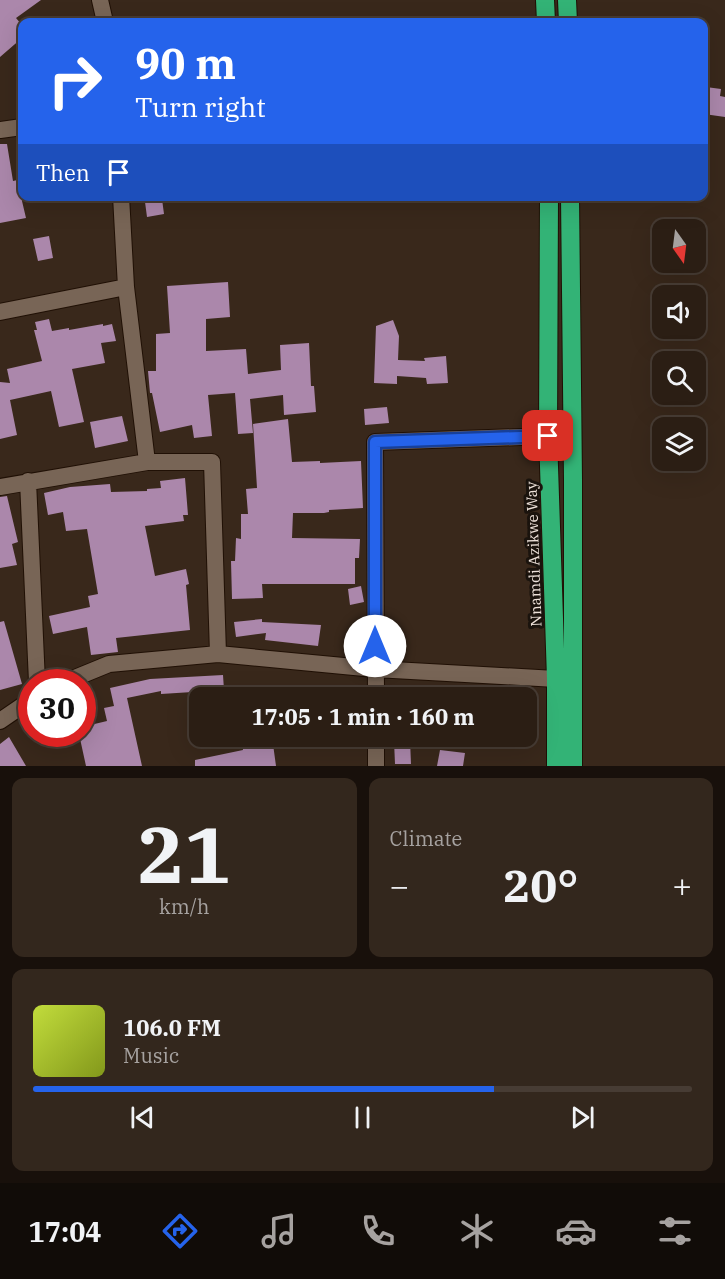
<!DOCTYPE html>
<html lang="en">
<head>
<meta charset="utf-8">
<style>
	:root { --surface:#2b1e14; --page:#33271d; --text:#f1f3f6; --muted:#a6a2a0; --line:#473c34; --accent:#2563eb }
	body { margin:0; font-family:"IBM Plex Serif",serif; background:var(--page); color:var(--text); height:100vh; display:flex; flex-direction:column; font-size:22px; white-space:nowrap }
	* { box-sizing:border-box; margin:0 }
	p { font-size:20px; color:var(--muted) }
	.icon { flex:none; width:33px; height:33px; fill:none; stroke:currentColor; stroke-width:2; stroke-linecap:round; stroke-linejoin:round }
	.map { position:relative; height:766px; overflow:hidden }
	.panel { display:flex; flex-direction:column; gap:12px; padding:12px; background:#18100b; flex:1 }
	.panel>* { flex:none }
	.top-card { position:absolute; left:18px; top:18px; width:690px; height:183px; border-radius:12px; box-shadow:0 6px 24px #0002,0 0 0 2px var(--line); background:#2563eb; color:#fff; overflow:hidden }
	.needle { width:39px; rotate:166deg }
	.tools { position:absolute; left:652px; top:219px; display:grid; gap:12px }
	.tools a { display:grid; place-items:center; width:54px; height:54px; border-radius:12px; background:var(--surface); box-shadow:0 6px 24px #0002,0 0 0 2px var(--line); font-size:30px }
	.speed { position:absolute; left:18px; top:669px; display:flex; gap:12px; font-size:30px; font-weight:700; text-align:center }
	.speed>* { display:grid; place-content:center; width:78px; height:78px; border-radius:50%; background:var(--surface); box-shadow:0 6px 24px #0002,0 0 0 2px var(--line); line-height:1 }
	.speed .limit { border:9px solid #d22; background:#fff; color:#111 }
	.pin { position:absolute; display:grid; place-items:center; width:51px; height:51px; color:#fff; margin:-26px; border-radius:12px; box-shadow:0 3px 9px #0006 }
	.me { position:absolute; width:66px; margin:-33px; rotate:0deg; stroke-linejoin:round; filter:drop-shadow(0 0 4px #0008) }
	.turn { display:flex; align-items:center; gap:21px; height:126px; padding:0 18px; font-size:27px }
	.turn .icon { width:78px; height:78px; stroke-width:2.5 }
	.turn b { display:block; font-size:42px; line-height:51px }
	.then { display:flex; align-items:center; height:57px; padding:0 18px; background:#0003; gap:12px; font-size:22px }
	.big { font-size:45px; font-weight:700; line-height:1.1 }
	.panel .card { flex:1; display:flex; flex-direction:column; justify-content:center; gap:9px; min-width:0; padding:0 21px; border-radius:12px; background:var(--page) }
	.panel .dial { align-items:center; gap:0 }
	.dial b { font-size:78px; line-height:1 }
	.song { display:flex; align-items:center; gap:18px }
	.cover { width:72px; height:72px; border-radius:9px; background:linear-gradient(135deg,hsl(70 70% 55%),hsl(70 70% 35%)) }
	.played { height:6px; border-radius:3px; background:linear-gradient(90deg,var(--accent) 70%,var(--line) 70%) }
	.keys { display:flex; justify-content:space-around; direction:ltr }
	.heat { display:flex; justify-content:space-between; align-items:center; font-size:33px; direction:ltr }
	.panel .tiles { flex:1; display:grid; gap:12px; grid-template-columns:1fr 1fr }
	.card:last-child { grid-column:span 2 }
	.trip { position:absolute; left:189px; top:687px; width:348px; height:60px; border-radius:12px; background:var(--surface); box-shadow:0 6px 24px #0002,0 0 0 2px var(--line); font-weight:700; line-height:60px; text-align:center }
	.tab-bar { display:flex; height:96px; justify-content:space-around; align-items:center; background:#110c08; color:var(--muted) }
	.tab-bar .icon { width:42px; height:42px }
	.tab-bar .on { color:var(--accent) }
	.tab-bar b { font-size:27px; color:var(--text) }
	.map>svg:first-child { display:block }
	.building { fill:#ab87ab }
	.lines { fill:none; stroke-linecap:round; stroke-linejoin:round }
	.minor-casing { stroke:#201005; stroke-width:18 }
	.highway-casing { stroke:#201005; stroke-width:20 }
	.minor { stroke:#786556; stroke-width:16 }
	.highway { stroke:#33b376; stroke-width:18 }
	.route-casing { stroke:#184099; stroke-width:15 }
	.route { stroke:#2563eb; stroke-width:10 }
	.labels { text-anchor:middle; stroke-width:6; stroke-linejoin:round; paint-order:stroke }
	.street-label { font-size:15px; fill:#ede1d9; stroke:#1a130d }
</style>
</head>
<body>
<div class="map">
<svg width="725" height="766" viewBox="0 0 725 766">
	<rect width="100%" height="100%" fill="#39281b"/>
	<!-- building -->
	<path class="building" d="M0 0H41L16 18 22 25V38L0 57Z
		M706 87 721 89 720 96 725 97V117L704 114V94H705Z
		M0 144H7L13 181 22 179V201L26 218 0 223Z
		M162 199 164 214 147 217 145 202Z
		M49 236 53 258 38 261 33 239Z
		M228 282 230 317 206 319V351L246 349 248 374 281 370 280 345 309 343 311 386H314L316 412 284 415 283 395 250 399 253 433 238 434 235 393 208 395 212 436 194 438 192 425 160 432 152 393H150L148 371H156V334L170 333 167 286Z
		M49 319 52 331 69 328V330L103 324V326L112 324 116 341 101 343 105 363 72 369 84 422 59 427 51 391 10 400 17 435 0 439V382L10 383 7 369 42 361 34 330H37L35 322Z
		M393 320 399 336 398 360 425 361 424 358 446 356 448 383 427 384 426 378 397 376V384L374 383 376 326Z
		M387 407 389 423 365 425 364 409Z
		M122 416 128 441 95 448 90 422Z
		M288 419 292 462 320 461V463L361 461 363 508 329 510V512L324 513H293L292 538 360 539 359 558H355V584H262L263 598 232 599 231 561H235L236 538 241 539V514H248L246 489 257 488 253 424Z
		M185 478 188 515H183L184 521 145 526 155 576 186 569 189 584 186 585 190 630 116 638 118 652 91 655 87 627 53 634 49 616 90 607 88 596 98 594 87 529 66 531 63 512 48 515 44 493 70 487 110 484 111 492 147 491V489L161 488 160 481Z
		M7 496 18 542 12 544 17 565 0 568V497Z
		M361 586 364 602 350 605 348 589Z
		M262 619V622L321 625 318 646 265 640 266 633 236 637 234 622Z
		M4 621 22 684 0 690V622Z
		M223 675 224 690 161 694V691L127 698 142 766H86L79 734H82V727L107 721 104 708 114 706 110 688 150 679Z
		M9 737 26 766H0V744Z
		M410 740 411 764H395L394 741Z
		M264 741V745L273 744 276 766H195V760L243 750 242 743Z
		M440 750 465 753 463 766H437Z"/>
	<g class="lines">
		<defs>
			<path id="minor" d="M100 0 105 22
				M0 130 22 127
				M121 196 126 287 147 462
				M0 312 126 287
				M28 481 37 682
				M0 487 147 462H212L218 654
				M65 682 109 664 218 654 375 669 556 679
				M376 698 375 442 548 436
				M0 721 32 699
				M376 736V766"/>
			<path id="highway" d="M545 0 546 22
				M567 0 568 22
				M549 196 548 436 556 679V766
				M570 196 573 479V766"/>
		</defs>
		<!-- minor casing -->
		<use href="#minor" class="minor-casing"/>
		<!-- highway casing -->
		<use href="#highway" class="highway-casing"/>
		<!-- minor -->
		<use href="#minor" class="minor"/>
		<!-- highway -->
		<use href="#highway" class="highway"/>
	</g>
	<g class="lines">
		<defs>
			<path id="route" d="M375 646V442L548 436"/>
		</defs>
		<!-- route casing -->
		<use href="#route" class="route-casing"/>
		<!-- route -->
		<use href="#route" class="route"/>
	</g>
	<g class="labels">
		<!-- street labels -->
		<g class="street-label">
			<text transform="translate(534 554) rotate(-92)" y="5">Nnamdi Azikwe Way</text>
		</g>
	</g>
</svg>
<div class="tools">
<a><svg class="needle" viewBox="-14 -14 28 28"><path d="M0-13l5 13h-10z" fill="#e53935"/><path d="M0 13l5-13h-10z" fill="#a6a2a0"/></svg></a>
<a><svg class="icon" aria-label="sound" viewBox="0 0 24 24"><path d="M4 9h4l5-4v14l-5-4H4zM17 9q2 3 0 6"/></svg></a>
<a><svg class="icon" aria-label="search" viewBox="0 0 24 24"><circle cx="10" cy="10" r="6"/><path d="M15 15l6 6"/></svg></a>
<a><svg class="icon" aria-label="layers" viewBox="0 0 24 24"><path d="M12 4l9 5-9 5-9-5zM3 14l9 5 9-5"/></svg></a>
</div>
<div class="speed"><div class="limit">30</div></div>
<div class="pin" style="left:548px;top:436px;background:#d93025"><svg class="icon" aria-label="arrive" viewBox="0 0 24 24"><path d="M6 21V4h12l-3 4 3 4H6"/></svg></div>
<svg class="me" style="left:375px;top:646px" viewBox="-20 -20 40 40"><circle r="19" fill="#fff"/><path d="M0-13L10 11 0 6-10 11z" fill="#2563eb"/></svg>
<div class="trip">17:05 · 1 min · 160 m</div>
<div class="top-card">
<div class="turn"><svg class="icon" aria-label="right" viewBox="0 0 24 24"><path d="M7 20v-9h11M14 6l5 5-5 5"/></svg><div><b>90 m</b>Turn right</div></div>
<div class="then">Then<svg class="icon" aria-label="arrive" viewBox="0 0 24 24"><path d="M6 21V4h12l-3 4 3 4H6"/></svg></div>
</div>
</div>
<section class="panel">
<div class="tiles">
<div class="card dial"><b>21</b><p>km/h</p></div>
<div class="card"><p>Climate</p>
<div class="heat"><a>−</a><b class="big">20°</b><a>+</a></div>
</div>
<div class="card">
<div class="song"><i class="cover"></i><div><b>106.0 FM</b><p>Music</p></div></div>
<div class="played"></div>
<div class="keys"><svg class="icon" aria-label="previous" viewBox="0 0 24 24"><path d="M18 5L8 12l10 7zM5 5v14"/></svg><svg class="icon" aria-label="pause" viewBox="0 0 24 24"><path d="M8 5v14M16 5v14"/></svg><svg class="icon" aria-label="next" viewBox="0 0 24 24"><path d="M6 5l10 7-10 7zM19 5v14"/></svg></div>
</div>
</div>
</section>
<nav class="tab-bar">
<b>17:04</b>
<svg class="icon on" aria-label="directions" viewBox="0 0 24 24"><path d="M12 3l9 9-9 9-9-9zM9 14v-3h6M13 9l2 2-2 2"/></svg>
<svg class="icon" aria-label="music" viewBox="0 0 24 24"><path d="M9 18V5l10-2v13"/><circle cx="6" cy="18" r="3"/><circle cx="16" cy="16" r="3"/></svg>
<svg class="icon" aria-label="phone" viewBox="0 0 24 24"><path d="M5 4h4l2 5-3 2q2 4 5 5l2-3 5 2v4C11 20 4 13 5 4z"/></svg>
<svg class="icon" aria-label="climate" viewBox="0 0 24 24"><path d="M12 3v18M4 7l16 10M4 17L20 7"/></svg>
<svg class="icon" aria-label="car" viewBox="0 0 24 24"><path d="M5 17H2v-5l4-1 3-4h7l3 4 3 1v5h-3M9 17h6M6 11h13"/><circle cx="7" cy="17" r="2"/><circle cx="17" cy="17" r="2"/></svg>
<svg class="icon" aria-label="filters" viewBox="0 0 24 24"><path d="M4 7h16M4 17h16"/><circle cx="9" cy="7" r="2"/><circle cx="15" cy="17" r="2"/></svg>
</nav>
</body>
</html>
